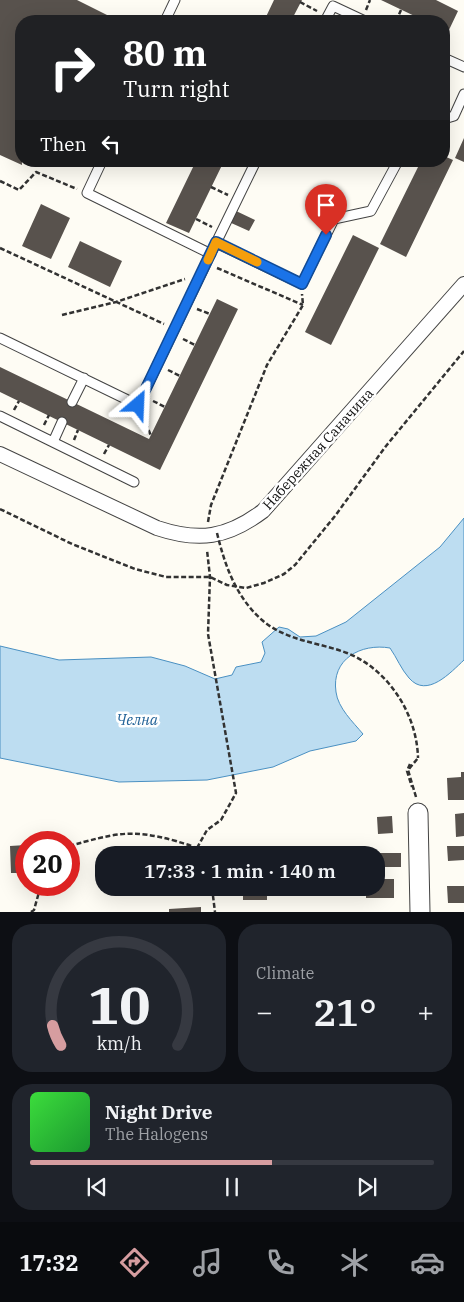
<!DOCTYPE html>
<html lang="en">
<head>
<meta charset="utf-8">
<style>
	:root { --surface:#171b24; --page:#20242c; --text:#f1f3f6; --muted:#9ea1a6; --line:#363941; --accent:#d69da0 }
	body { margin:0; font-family:"IBM Plex Serif",serif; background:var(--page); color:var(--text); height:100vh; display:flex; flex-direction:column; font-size:19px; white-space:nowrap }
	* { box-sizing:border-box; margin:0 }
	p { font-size:16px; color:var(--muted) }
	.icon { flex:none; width:28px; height:28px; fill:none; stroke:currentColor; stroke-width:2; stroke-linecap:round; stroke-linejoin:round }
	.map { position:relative; height:912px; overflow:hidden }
	.drawer { display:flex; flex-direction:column; gap:12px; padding:12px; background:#0d0f14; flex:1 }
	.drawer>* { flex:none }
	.top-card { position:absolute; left:15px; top:15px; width:435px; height:152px; border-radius:20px; box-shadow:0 5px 20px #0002; background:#202124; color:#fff; overflow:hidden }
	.speed { position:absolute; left:15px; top:831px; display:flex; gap:10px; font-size:25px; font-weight:700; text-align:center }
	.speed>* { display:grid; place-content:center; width:65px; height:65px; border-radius:50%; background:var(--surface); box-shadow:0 5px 20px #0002; line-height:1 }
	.speed .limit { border:8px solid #d22; background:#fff; color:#111 }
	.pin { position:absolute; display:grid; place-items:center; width:42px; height:42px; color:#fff; margin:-51px -21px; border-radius:50% 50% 50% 0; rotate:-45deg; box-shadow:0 0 5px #0007 }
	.pin .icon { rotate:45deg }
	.me { position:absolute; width:55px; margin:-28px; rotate:26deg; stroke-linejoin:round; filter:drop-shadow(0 0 4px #0008) }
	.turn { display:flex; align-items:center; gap:18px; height:105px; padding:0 25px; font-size:22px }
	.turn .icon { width:65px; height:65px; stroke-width:2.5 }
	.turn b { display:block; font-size:35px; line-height:42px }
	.then { display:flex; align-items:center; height:48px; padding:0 25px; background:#0003; gap:10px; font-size:19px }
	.big { font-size:38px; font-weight:600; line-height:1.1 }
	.drawer .card { flex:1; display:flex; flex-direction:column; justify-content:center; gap:8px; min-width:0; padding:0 18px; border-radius:20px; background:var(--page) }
	.drawer .dial { align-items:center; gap:0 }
	.dial svg { height:130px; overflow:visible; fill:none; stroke:var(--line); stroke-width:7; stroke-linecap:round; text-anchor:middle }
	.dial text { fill:var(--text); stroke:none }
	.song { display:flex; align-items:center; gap:15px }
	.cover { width:60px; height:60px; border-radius:8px; background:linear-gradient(135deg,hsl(120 70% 55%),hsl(130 70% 35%)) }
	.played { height:5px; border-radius:2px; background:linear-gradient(90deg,var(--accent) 60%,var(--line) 60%) }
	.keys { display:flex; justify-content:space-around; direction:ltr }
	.heat { display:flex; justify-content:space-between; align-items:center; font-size:28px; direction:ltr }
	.drawer .tiles { flex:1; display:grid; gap:12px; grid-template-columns:1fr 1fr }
	.card:last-child { grid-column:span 2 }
	.trip { position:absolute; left:95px; top:846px; width:290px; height:50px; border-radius:20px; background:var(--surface); box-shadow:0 5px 20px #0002; font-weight:600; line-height:50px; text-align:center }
	.menu { display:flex; height:80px; justify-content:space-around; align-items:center; background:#090b0e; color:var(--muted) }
	.menu .icon { width:35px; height:35px }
	.menu .active { color:var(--accent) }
	.menu b { font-size:22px; color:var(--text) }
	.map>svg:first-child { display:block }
	.water { fill:#bdddf1; stroke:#4a90c2 }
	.building { fill:#58524d }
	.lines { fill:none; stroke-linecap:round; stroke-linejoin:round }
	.service-casing { stroke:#434343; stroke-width:11 }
	.pedestrian-casing { stroke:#434343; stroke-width:16 }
	.minor-casing { stroke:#434343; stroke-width:21 }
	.path { stroke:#323232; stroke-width:2.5; stroke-dasharray:5 2.5; stroke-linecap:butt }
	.service { stroke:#fff; stroke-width:9 }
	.pedestrian { stroke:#fff; stroke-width:14 }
	.minor { stroke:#fff; stroke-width:19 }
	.path-bridge { stroke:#323232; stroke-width:2.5; stroke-dasharray:5 2.5; stroke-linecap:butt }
	.route-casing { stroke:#114b97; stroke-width:12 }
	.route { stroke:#1a73e8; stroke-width:9 }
	.slow { stroke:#f59e0b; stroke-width:9 }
	.labels { text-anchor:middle; stroke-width:5; stroke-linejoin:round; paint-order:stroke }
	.street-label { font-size:14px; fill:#101010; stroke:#fff }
	.water-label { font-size:15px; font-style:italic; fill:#236398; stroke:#fff }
</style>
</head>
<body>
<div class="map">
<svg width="464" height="912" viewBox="0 0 464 912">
	<rect width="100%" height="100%" fill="#fefcf4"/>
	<!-- water -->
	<path class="water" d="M464 518V660C451 672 427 699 409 678 401 669 397 658 390 648 361 643 331 659 336 692 338 708 353 722 363 734L356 741 310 751 273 767 207 780 119 782 0 758V646L59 660 151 657 185 666 215 679 232 675 236 667 261 662 265 653 262 642 279 627 288 629 300 637 316 636 346 622 440 547Z"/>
	<!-- building -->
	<path class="building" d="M0 0H77L119 21H21V100L15 114 21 117 22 165 0 155Z
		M274 0H302L291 21H264Z
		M381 0H436L458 11 448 32 444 30V21H425Z
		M464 138V162L455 158Z
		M444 156 453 160 406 257 380 244 421 161H444Z
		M196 161H224L189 233 166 223Z
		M41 204 70 218 51 259 22 246Z
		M234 210 255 220 249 231 229 222Z
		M353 235 379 248 331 345 305 332Z
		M80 241 122 261 110 287 68 267Z
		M217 299 238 309 160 470 0 392V367L149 439Z
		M461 772H464V800H448L447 778 461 777Z
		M464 813V836L456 837 455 814Z
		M392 816 393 833 378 834 377 817Z
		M26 845V873H11L10 846Z
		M447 846H464V860L448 861Z
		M367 853H401V867H376V855Z
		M376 879H394V898H366V888H376Z
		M447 886H464V903H448Z
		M187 888H200V892L187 893Z
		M243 888H267V900H243Z
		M201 907V912H169V909Z"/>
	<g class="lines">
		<defs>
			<path id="service" d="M165 21 175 0
				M325 21 333 6 365 21
				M444 58 464 67
				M444 119 454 116 464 94
				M102 161 87 193 211 254
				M216 243 256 161
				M0 338 138 405 216 243 302 284 334 219 371 211 398 161
				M72 402 84 378
				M0 416 134 482
				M53 442 62 422"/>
			<path id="pedestrian" d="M0 454 157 528C199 542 227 538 263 511L464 284"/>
			<path id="minor" d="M418 813 420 912"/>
		</defs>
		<!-- service casing -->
		<use href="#service" class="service-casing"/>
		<!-- pedestrian casing -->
		<use href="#pedestrian" class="pedestrian-casing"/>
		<!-- minor casing -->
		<use href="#minor" class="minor-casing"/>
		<!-- path -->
		<path class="path" d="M300 2 317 11
			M366 10 370 0
			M396 21 401 10
			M235 161 242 165
			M0 181 19 190 36 172 77 189
			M211 187 228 195
			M196 219 212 227
			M0 248 164 324
			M217 268 303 305
			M197 309 210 314
			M62 315 116 302 185 279
			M183 339 195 345
			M168 370 180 376
			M153 401 165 407
			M14 410 19 401
			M143 416 151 436
			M44 425 49 415
			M74 440 78 430
			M104 454 109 445
			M0 509 72 544 135 569 166 577H210L227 585 246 588 264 583 284 574 295 565 335 516 386 446 464 351
			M208 522 211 505 267 365 303 305 302 294
			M410 764 407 771 412 787
			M416 797 408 770 418 758
			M69 846C114 834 129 828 176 841 187 845 196 845 202 855
			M197 848 207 830 221 820 236 793 208 634 210 577 207 550
			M212 888 215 912
			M31 912 34 910 41 885"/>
		<!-- service -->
		<use href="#service" class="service"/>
		<!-- pedestrian -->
		<use href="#pedestrian" class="pedestrian"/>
		<!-- minor -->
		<use href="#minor" class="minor"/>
		<!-- path-bridge -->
		<path class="path-bridge" d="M217 533C225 566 236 597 262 620 286 641 318 642 347 653 388 669 417 714 418 758"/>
	</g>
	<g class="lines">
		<defs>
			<path id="route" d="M138 405 216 242 302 284 326 235"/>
		</defs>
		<!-- route casing -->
		<use href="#route" class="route-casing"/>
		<!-- route -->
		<use href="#route" class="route"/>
		<!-- slow -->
		<path class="slow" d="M208 260 216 242 257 262"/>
	</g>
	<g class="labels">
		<!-- street labels -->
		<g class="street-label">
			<text transform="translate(318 449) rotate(-48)" y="5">Набережная Саначина</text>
		</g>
		<!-- water labels -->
		<g class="water-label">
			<text x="137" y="725">Челна</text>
		</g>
	</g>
</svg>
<div class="speed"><div class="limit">20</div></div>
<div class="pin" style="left:326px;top:235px;background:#d93025"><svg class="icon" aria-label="arrive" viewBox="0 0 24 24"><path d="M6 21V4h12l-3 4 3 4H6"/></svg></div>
<svg class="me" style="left:138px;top:405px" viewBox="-20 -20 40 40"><path d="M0-17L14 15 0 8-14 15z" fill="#1a73e8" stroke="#fff" stroke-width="4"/></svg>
<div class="trip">17:33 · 1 min · 140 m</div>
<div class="top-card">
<div class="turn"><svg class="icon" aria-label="right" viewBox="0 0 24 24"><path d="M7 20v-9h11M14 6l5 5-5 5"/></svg><div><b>80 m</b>Turn right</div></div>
<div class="then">Then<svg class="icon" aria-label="left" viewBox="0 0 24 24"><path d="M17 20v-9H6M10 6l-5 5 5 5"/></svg></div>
</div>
</div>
<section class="drawer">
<div class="tiles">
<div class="card dial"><svg viewBox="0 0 100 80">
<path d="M14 69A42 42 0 1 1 86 69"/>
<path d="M14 69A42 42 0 0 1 9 57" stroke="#d69da0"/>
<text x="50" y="56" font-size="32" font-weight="700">10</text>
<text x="50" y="72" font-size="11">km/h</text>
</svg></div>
<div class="card"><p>Climate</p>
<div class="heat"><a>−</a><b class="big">21°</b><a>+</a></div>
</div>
<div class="card">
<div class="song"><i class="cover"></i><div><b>Night Drive</b><p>The Halogens</p></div></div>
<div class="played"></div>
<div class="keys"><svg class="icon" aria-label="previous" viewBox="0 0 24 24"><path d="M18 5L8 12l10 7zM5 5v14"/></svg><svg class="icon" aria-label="pause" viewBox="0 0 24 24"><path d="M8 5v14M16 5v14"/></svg><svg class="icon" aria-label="next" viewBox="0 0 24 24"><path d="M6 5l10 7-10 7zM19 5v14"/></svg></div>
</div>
</div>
</section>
<nav class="menu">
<b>17:32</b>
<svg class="icon active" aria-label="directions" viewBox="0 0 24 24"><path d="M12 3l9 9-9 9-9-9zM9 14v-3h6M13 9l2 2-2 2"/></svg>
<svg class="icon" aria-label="music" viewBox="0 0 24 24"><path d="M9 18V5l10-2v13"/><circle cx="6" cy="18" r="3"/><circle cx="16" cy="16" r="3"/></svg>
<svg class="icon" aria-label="phone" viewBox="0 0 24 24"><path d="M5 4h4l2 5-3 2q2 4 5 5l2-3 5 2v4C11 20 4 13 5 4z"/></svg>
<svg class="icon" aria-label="climate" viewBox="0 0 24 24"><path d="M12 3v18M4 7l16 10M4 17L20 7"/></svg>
<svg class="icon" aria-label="car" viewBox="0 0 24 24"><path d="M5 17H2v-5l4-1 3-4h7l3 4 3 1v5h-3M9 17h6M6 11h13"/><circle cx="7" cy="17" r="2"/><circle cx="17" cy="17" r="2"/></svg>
</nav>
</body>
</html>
